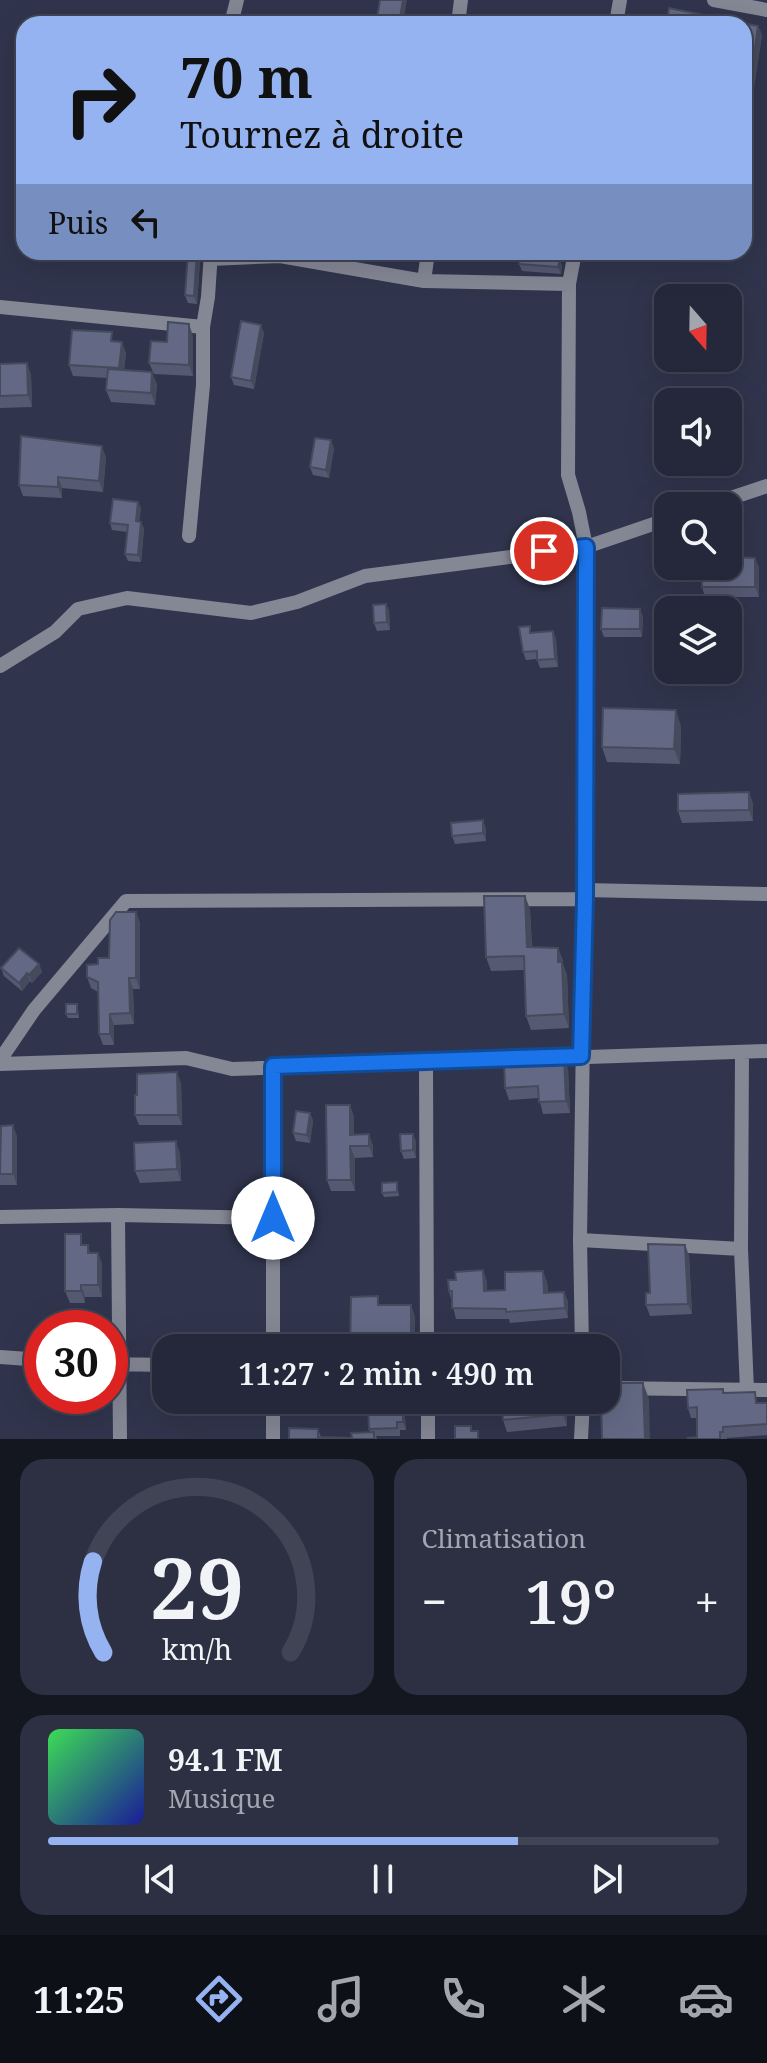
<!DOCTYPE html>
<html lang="fr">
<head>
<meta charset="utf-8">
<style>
	:root { --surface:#24283a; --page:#2c3042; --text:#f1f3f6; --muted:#a3a6af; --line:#414454; --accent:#95b2f1 }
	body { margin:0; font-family:"Noto Serif",serif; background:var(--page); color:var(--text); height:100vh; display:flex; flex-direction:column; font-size:30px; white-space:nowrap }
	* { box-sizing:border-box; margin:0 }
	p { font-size:26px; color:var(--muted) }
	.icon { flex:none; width:44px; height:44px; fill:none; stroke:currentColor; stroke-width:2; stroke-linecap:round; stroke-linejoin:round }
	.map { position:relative; height:1439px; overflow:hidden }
	.panel { display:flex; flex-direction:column; gap:20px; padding:20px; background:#141620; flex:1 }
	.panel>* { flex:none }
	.banner { position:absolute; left:16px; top:16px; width:736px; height:244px; border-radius:24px; box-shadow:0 8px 32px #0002,0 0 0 2px var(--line); background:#95b2f1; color:#111; overflow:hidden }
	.needle { width:52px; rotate:160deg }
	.controls { position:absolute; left:654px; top:284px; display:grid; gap:16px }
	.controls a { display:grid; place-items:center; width:88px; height:88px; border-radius:16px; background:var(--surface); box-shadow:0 8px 32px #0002,0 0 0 2px var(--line); font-size:40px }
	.speed { position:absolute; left:24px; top:1310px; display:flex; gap:16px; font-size:40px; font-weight:700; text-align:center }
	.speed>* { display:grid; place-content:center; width:104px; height:104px; border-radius:50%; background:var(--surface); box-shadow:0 8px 32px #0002,0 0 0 2px var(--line); line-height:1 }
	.speed .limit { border:12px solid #d22; background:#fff; color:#111 }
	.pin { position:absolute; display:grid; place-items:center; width:68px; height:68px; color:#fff; margin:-34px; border:4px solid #fff; border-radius:50%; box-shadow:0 2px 8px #0007 }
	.me { position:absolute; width:88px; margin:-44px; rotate:0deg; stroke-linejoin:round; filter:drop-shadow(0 0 6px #0008) }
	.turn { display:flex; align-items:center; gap:28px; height:168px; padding:0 32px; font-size:36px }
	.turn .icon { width:104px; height:104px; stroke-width:2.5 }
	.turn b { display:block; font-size:56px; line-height:68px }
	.then { display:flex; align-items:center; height:76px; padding:0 32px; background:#0003; gap:16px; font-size:30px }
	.big { font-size:60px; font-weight:600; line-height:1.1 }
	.panel .widget { flex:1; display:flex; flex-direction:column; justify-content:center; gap:12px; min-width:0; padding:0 28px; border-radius:24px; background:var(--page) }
	.panel .dial { align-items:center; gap:0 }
	.dial svg { height:208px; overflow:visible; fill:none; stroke:var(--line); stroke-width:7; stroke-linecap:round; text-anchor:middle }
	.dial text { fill:var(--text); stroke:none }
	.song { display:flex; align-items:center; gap:24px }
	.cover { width:96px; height:96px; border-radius:12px; background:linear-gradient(135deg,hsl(130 70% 55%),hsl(240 70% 35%)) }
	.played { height:8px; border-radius:4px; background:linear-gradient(90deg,var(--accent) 70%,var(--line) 70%) }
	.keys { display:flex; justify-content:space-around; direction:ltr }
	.heat { display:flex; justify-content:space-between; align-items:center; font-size:44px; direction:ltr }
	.panel .tiles { flex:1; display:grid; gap:20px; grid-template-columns:1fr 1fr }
	.widget:last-child { grid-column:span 2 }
	.trip { position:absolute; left:152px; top:1334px; width:468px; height:80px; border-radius:24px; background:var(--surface); box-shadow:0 8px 32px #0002,0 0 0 2px var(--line); font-weight:600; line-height:80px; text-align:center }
	.menu { display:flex; height:128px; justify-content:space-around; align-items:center; background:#0e1017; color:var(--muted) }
	.menu .icon { width:56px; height:56px }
	.menu .selected { color:var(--accent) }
	.menu b { font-size:36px; color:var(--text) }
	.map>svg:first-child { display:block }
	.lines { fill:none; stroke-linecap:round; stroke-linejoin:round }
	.minor { stroke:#848794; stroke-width:14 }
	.wall { fill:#555a72 }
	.shaded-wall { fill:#454a5c }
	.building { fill:#636984; stroke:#454a5c; stroke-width:2 }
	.route-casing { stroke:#114b97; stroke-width:20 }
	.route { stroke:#1a73e8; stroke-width:14 }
</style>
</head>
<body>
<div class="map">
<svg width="767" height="1439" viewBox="0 0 767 1439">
	<rect width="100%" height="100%" fill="#30354d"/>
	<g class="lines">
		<!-- minor -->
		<path class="minor" d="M714 0 767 10
			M231 24 237 0
			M458 24 461 0
			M616 24 620 0
			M575 252 569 284 568 475 579 512 586 547 585 899 580 1240 582 1348
			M210 259 280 256 424 281 569 284
			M424 281 428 252
			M0 307 203 327
			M707 506 767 486
			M189 536 203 385V327L208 297 211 252
			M0 666 55 632 78 609 127 598 251 613 297 602 365 576 586 547 668 519
			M585 890 767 894
			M0 1060 34 1010 126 901 585 899
			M426 1062 427 1348
			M0 1064 186 1058 232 1069 767 1051
			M273 1066V1348
			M118 1215 120 1439
			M0 1217 118 1215 273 1218
			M580 1240 741 1249 747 1390
			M741 1249 742 1052
			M0 1357 42 1360
			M110 1364 166 1365
			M606 1388 767 1390
			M273 1400V1439
			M428 1400V1439
			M581 1439 583 1400"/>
	</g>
	<!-- wall -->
	<path class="wall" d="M669 8 758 26 762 35 754 87 744 86V24H671L668 15Z
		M560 260 562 266 561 274 522 271 519 264Z
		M200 261 197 304 188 303 185 295Z
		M264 333 254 389 234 385 231 377Z
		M193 336V376L154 374 149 363 167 342Z
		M115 341 126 353 124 370 157 384 155 405 111 402 106 390 108 378 73 376 69 365Z
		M27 363 31 375 32 407 0 408V364Z
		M334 448 329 478 313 475 310 467Z
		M106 457 103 492 62 488V498L23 496 19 485Z
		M138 502 141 509 139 522H141L144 529 141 562 128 561 125 554 127 532 112 530 110 523Z
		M755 558 759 568V597H705L702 587Z
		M386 604 389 611 390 630 377 631 374 623Z
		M640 609 643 617 642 637H604L601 629Z
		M553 631 556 639 558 667 540 668 537 659 526 660 523 652 532 632Z
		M681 726 680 764 607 762 602 747Z
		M749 792 753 804V821L682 823 678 811Z
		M486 828V841L455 844 452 836Z
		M530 909 532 947 558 948 563 961V965L567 975 569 1028 531 1030 526 1016 524 970 491 971 486 957Z
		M136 912 140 923V989H133L134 1024 114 1025V1045H103L99 1034 98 992 91 988 87 977 98 964 109 958Z
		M39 964 42 972 32 983 30 981 22 991 4 976 1 968Z
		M78 1008 79 1018H68L66 1014Z
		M568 1069 570 1113 543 1114 539 1098 509 1100 505 1088Z
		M181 1083 182 1125H139L135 1115Z
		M310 1113 313 1121 310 1143 296 1141 293 1133Z
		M354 1116V1134L373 1145V1157L355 1158V1191H331L327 1180Z
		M413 1134 416 1142V1158L404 1159 401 1151Z
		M17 1136V1185H0V1139Z
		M180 1153 181 1181 140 1183 135 1171Z
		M397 1182 399 1196 384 1197 382 1193Z
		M85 1245H88L90 1253H98L102 1264V1297H85V1303H70L65 1291Z
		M685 1245 689 1256 692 1314 650 1316 646 1305 650 1293Z
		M487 1281V1291L505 1290 547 1281 548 1293 564 1292 568 1302V1318L510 1323 509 1319H456L449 1291Z
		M723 1389 725 1393 759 1403H767V1435L727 1438V1439H688L697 1437V1418H691L688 1408Z
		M60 1396H110L97 1397V1409L64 1410Z
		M208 1400H264L263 1403 256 1404V1414L213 1415Z
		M566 1400 567 1426 507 1432 503 1420Z
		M397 1406 405 1417 406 1430H400V1436H376L377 1439H289L318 1429 321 1437 352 1438 370 1432 369 1429Z"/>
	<!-- shaded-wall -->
	<path class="shaded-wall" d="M403 0H407L403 24H399Z
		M758 26 762 35 754 87 751 78Z
		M198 252 200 261 197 304 194 296Z
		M560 260 562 266 561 274 558 267Z
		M189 324 193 336V376L189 365Z
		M261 325 264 333 254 389 251 381Z
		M122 342 126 353 123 379 119 368Z
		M27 363 31 375 32 407 28 395Z
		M152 372 157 384 155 405 151 393Z
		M331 440 334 448 329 478 326 470Z
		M102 446 106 457 103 492 99 481Z
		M58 477 62 488V498L58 487Z
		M138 502 141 509 138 528 136 521Z
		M141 522 144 529 141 562 138 555Z
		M755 558 759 568V597L755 587Z
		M386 604 389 611 390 630 387 622Z
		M640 609 643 617 642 637 640 629Z
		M553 631 556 639 558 667 555 659Z
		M676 710 681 726 680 764 674 749Z
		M749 792 753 804V821L749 810Z
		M483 820 486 828V841L483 833Z
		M525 896 530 909 532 961 527 947Z
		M136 912 140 923V989L136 978Z
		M558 948 567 975 569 1028 564 1014 558 962Z
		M39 964 42 972 32 983 29 975Z
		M27 973 30 981 22 991 19 983Z
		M129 978 133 989 134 1024 130 1013Z
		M110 1014 114 1025V1045L110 1034Z
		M564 1057 568 1069 570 1113 566 1101Z
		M177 1072 181 1083 182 1125 178 1115Z
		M350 1105 354 1116V1146L350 1135Z
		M310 1113 313 1121 310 1143 307 1135Z
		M13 1125 17 1136V1185L13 1174Z
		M369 1134 373 1145V1157L369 1146Z
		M413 1134 416 1142V1158L413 1150Z
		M176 1141 180 1153 181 1181 177 1169Z
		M350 1146 355 1158V1191L351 1180Z
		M685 1245 689 1256 692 1314 688 1304Z
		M98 1253 102 1264V1297L98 1285Z
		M483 1270 487 1281V1302L484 1291Z
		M543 1271 547 1281 548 1303 544 1293Z
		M81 1285 85 1297V1303L81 1291Z
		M564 1292 568 1302V1318L565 1308Z
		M411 1305 415 1316V1348H411Z
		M643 1383 649 1399 650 1439H645Z
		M93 1396H97V1409L93 1398Z
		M252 1400H254L256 1404V1414Z
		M562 1400H566L567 1426 563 1414Z
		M403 1409 405 1417 406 1430 403 1422Z"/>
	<!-- building -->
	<path class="building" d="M380 0H403L399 24H376Z
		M669 8 758 26 751 78 744 77V24H698L694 23V24H684L676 23 677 18 668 15Z
		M188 252H197L194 296 185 295Z
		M521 255 560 260 558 267 519 264Z
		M241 321 261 325 251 381 231 377Z
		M168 322 189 324V365L149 363 151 341 167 342Z
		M72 330 112 332 111 341 122 342 119 368 69 365Z
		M27 363 28 395 0 396V364Z
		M108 369 152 372 151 393 106 390Z
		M21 436 102 446 99 481 58 477V487L19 485Z
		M315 438 331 440 326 470 310 467Z
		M113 499 138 502 136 521 141 522 138 555 125 554 128 525 110 523Z
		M728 557 755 558V587H702V566H728Z
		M386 604 387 622 374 623 373 605Z
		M602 608 640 609V629H601Z
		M530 626V633L553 631 555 659 537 660V651L523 652 519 627Z
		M603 708 676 710 674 749 602 747Z
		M749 792V810L678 811V794Z
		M483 820V833L452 836 451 823Z
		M484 896H525L527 947 558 948V962H562L564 1014 526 1016 524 956 486 957Z
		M116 912H136V978H129L130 1013 110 1014V1034H99L98 982 87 977V965L98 964V958H109L110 920Z
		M19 948 39 964 29 975 27 973 19 983 1 968Z
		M66 1004H77V1014H66Z
		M564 1057 566 1101 539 1102 538 1086 505 1088 504 1059Z
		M177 1072 178 1115H135V1095H137V1074Z
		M326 1105H350V1135L369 1134V1146H350L351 1180H327Z
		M296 1111 310 1113 307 1135 293 1133Z
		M13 1125V1174H0L1 1126Z
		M400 1134H413V1150L401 1151Z
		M176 1141 177 1169 135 1171 134 1143Z
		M397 1182V1192L382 1193V1183Z
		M65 1234H81V1245H88V1253H98V1285H81V1291H65Z
		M648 1244 685 1245 688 1304 646 1305V1293H650Z
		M483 1270 484 1291 505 1290V1272L543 1271 544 1293 564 1292 565 1308 506 1312V1309L452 1308V1291H449L448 1280H456L455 1272Z
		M378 1296V1305H411V1348H350L351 1297Z
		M606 1383H643L645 1439H602L601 1400H606Z
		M723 1389V1393L755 1392 756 1403H767V1424L723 1427V1432H720V1439H688V1438L697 1437V1407L688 1408 687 1390Z
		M60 1396H93V1398L60 1399Z
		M208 1400H252V1403L208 1404Z
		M502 1400H562L563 1414 503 1420Z
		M397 1406V1409H403V1422H397V1428L369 1429 368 1407Z
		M455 1426H471V1431H478V1439H455Z
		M289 1428 318 1429V1437L352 1438 351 1433 374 1432V1439H289Z"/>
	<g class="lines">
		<defs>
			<path id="route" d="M273 1218V1066L581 1056 585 899 586 547 544 551"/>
		</defs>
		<!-- route casing -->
		<use href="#route" class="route-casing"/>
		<!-- route -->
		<use href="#route" class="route"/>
	</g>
</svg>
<div class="controls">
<a><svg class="needle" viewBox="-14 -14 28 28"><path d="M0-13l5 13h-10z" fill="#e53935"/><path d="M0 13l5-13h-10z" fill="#a3a6af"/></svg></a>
<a><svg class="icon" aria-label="sound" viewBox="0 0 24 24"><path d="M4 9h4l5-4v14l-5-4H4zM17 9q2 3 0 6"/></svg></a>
<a><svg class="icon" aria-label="search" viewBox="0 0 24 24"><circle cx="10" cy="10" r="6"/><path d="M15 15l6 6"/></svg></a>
<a><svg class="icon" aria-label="layers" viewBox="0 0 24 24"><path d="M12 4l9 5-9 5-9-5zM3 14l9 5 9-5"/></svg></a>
</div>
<div class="speed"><div class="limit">30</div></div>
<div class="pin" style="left:544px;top:551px;background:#d93025"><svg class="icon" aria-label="arrive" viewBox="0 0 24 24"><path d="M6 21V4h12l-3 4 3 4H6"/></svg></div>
<svg class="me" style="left:273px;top:1218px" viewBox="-20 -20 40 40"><circle r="19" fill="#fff"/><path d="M0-13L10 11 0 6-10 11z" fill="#1a73e8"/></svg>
<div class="trip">11:27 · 2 min · 490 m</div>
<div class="banner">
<div class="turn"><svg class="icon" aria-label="right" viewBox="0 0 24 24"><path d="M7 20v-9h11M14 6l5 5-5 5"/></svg><div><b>70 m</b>Tournez à droite</div></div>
<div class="then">Puis<svg class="icon" aria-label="left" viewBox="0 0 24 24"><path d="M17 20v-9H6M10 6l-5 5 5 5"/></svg></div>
</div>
</div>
<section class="panel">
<div class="tiles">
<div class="widget dial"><svg viewBox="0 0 100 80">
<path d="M14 69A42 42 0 1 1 86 69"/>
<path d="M14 69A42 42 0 0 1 10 34" stroke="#95b2f1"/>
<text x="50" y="56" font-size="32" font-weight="700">29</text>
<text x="50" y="72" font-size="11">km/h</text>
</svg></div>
<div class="widget"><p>Climatisation</p>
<div class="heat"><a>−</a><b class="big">19°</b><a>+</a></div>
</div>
<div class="widget">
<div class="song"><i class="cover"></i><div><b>94.1 FM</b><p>Musique</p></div></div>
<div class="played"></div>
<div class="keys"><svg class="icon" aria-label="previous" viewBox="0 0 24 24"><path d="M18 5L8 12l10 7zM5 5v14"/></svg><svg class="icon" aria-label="pause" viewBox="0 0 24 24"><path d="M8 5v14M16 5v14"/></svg><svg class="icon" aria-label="next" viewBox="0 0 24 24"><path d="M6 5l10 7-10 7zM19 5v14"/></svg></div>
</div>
</div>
</section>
<nav class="menu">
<b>11:25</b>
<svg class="icon selected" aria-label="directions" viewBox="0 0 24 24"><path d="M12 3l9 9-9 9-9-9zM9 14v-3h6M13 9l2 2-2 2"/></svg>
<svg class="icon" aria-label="music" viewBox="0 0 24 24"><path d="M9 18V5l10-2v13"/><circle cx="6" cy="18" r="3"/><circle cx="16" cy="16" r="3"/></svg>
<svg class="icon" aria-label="phone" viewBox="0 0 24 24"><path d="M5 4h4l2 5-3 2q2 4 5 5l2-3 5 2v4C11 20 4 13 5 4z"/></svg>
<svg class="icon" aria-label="climate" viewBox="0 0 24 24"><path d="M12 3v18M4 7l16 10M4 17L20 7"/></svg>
<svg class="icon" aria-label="car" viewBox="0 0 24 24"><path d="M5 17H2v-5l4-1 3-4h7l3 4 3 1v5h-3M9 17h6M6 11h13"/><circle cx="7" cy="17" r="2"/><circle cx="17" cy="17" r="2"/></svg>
</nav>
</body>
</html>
